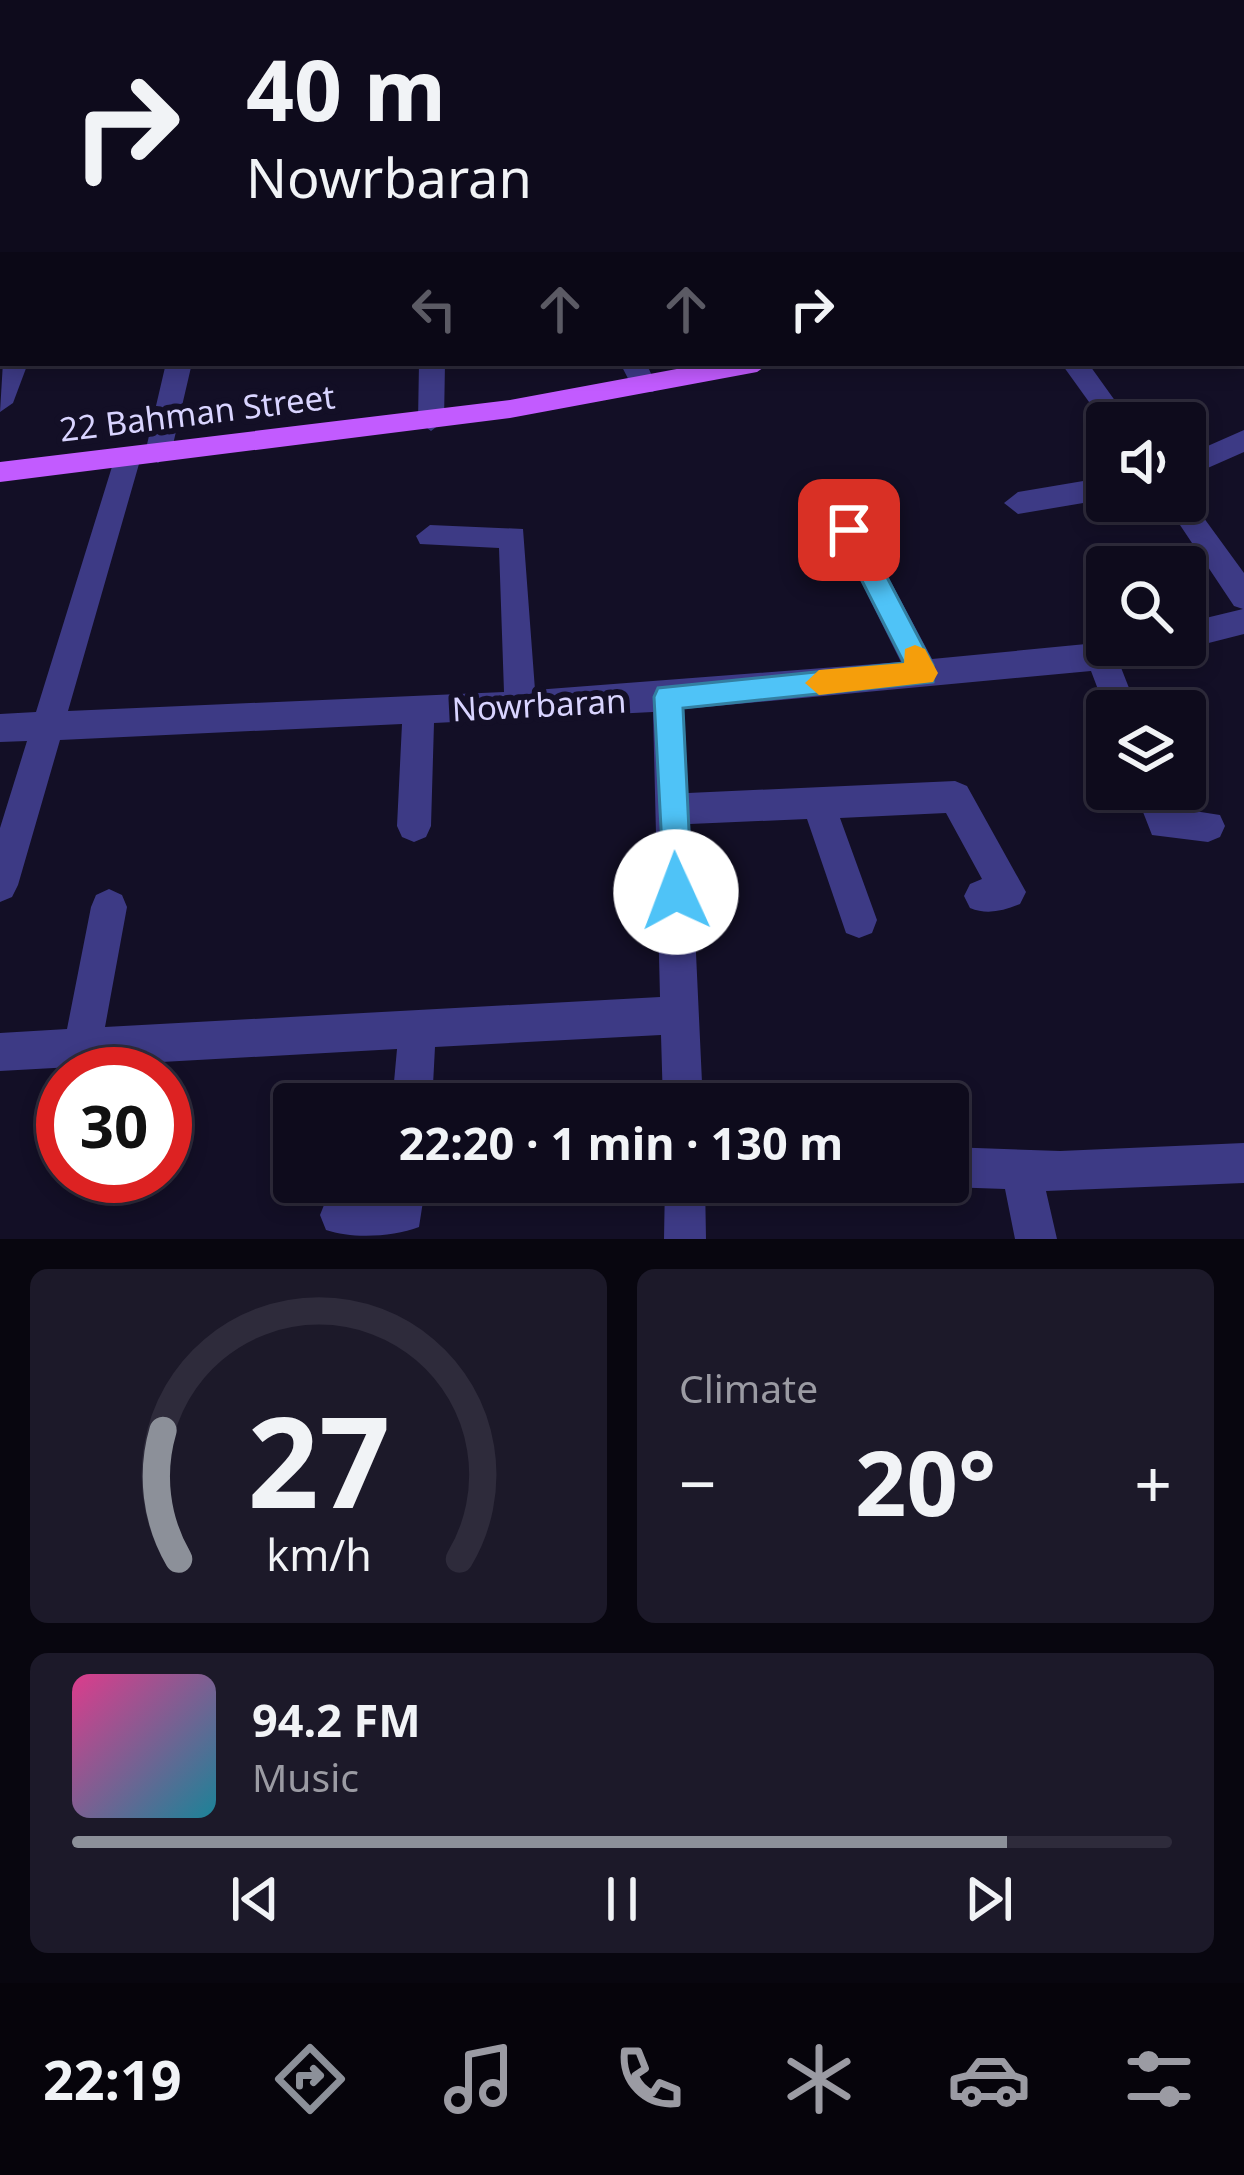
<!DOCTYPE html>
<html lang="en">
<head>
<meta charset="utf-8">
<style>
	:root { --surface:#0e0b1c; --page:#1c1929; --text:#f1f3f6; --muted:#9b9ba3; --line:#2e2b3b; --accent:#8c9099 }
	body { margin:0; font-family:"Noto Sans",sans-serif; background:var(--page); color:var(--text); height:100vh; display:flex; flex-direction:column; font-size:45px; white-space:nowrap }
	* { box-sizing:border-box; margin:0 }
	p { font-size:39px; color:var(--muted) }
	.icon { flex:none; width:66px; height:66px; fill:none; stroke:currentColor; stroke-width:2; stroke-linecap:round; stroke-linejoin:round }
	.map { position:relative; height:1239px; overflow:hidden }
	.panel { display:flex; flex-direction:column; gap:30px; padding:30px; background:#08060f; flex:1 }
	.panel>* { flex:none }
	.guide { position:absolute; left:0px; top:0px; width:1245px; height:366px; box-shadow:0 6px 18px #0003,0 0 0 3px var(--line); background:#0e0b1c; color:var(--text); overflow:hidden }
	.controls { position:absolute; left:1086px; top:402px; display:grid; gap:24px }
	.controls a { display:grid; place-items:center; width:120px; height:120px; border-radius:12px; background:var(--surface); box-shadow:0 6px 18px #0003,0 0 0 3px var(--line); font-size:60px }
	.speed { position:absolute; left:36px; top:1047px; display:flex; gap:24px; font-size:60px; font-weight:700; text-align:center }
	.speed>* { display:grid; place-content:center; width:156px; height:156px; border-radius:50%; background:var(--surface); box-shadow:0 6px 18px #0003,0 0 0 3px var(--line); line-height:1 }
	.speed .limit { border:18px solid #d22; background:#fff; color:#111 }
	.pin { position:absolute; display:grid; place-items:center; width:102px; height:102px; color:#fff; margin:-51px; border-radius:24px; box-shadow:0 6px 18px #0006 }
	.me { position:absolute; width:132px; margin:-66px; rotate:358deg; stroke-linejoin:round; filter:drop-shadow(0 0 9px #0008) }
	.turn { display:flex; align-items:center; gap:42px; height:252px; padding:0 48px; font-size:54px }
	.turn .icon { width:156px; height:156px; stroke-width:2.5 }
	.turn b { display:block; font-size:84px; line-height:102px }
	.lanes { display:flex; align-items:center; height:114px; padding:0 48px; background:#0003; justify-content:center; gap:60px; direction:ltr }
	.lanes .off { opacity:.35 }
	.big { font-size:90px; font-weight:700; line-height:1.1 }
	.panel .card { flex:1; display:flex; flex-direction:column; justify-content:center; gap:18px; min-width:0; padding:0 42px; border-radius:18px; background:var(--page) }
	.panel .dial { align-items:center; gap:0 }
	.dial svg { height:312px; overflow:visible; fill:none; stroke:var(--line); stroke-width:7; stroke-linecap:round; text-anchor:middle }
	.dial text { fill:var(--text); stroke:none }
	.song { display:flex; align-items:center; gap:36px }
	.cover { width:144px; height:144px; border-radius:18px; background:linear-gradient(135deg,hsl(330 70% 55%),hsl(190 70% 35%)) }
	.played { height:12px; border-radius:6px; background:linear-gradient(90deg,var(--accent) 85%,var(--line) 85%) }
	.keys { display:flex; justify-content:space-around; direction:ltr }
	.heat { display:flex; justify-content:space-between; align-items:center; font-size:66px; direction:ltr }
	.panel .tiles { flex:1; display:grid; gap:30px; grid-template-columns:1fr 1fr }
	.card:last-child { grid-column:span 2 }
	.trip { position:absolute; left:273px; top:1083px; width:696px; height:120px; border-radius:12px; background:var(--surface); box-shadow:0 6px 18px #0003,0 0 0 3px var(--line); font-weight:700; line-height:120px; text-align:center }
	.tab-bar { display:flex; height:192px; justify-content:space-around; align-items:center; background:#06040b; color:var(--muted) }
	.tab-bar .icon { width:84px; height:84px }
	.tab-bar .active { color:var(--accent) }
	.tab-bar b { font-size:54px; color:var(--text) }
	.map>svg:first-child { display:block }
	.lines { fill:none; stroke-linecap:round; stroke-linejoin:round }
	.stream { stroke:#0c2248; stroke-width:8 }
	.path { stroke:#2fb8b0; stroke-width:4.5; stroke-dasharray:4.5 6; stroke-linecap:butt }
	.minor { fill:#3d3a85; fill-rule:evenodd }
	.major { fill:#c25bff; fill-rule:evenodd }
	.route { fill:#4fc3f7; stroke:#337fa1; stroke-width:3 }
	.slow { fill:#f59e0b }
	.labels { text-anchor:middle; stroke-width:12; stroke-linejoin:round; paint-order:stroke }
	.street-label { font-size:33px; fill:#d9d4ff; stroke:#130f26 }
</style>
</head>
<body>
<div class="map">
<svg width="1244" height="1239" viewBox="0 0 1244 1239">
	<rect width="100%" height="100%" fill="#130f26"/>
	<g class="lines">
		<!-- stream -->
		<path class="stream" d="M155 3 166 0"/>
		<!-- path -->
		<path class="path" d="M176 3 186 0"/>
		<!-- minor -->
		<path class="minor" d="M227 0H245L247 3H229Z
			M336 0H355L357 3H338Z
			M641 0H669L671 3H643Z
			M871 0H889V3H871Z
			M3 10V26L0 27V11Z
			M1244 13V25L1242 26V14Z
			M3 59V71L0 72V60Z
			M1242 77 1244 78V91L1242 90Z
			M0 108H3V120H0Z
			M0 193H3V207H0Z
			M0 295H3V311H0Z
			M3 362 28 363 13 403 0 412Z
			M166 363H192L171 453 158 463 145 453Z
			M419 363H445L444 421 431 431 418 421Z
			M620 363H646L657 386 653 392H635Z
			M1061 363H1088L1131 423H1107V427Z
			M1244 430V452L1185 478V456Z
			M128 447 141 457 68 711 504 692 499 548 420 544 416 536 430 525 523 529 535 690 901 662 835 530 849 519 859 522 932 659 1107 642 1163 645 1159 654 1120 665 1138 711 1107 713 1091 671 684 709 688 793 955 781 967 786 1026 892 1020 904C1003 911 987 915 970 908L964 896 970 884 982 879 946 813 840 818 877 920 872 933 859 938 846 933 807 819 690 824 703 1104H663L661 1035 435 1047 432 1104H392L397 1049 0 1071V1033L67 1029 91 907 96 895 109 889 122 895 127 907 105 1027 660 997 653 712 434 723 431 826 426 837 414 842 402 837 397 826 402 724 60 740 18 885 12 897 0 902V828L27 741 0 742V714L36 712 115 457Z
			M1107 477V499L1018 514 1004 503 1018 492Z
			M1185 492 1244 573V634L1185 649 1174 645H1185V623L1243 609 1234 606 1164 501H1185Z
			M1134 789H1168L1175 808 1220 815 1225 826 1220 837 1208 842 1152 835Z
			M1244 1143V1183L1046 1191 1057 1239H1015L1005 1189 948 1187 935 1182H948V1147L1060 1151Z
			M386 1182H426L419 1227C393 1237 352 1239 326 1230L320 1215 326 1200 341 1194 385 1192Z
			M665 1182H705L706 1239H664Z"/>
		<!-- major -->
		<path class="major" d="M1242 237H1244V251H1242Z
			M709 363H770L757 372 510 418 0 482V462L510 400Z"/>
	</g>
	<!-- route -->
	<path class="route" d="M849 519 858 522 933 665V682L683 708 692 892 687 903 676 907 665 903 654 697 658 688 904 663 836 530Z"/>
	<!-- slow -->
	<path class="slow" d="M915 645 925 649 938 673 933 682 819 695 805 683 819 670 904 663 905 649Z"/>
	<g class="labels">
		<!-- street labels -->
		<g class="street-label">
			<text transform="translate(197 413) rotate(-7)" y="12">22 Bahman Street</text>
			<text transform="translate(539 705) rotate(-3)" y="12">Nowrbaran</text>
		</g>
	</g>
</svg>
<div class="controls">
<a><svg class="icon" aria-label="sound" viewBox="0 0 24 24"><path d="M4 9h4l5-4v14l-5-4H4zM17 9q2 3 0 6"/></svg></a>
<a><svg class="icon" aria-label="search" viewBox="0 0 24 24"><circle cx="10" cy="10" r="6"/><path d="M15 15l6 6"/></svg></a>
<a><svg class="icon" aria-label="layers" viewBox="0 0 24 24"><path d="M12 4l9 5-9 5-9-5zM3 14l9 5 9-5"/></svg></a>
</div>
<div class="speed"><div class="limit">30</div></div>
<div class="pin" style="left:849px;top:530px;background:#d93025"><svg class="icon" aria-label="arrive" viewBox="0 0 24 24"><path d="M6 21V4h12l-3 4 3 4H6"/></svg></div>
<svg class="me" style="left:676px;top:892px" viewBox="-20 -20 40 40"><circle r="19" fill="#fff"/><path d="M0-13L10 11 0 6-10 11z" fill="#4fc3f7"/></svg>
<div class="trip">22:20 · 1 min · 130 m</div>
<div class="guide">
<div class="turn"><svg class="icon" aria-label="right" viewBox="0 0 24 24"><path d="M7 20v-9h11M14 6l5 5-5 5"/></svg><div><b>40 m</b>Nowrbaran</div></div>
<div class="lanes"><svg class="icon off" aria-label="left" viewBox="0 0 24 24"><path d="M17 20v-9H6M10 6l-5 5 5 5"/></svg><svg class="icon off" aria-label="ahead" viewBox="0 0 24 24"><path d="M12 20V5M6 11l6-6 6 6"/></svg><svg class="icon off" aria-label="ahead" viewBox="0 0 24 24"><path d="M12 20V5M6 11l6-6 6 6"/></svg><svg class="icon" aria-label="right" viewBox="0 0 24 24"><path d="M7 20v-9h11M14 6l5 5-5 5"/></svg></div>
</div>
</div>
<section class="panel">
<div class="tiles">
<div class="card dial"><svg viewBox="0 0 100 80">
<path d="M14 69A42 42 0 1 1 86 69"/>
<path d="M14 69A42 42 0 0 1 10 36" stroke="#8c9099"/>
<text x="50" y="56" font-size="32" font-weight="700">27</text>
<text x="50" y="72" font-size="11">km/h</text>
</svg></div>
<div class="card"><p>Climate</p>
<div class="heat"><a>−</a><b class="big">20°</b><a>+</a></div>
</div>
<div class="card">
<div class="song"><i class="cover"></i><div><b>94.2 FM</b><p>Music</p></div></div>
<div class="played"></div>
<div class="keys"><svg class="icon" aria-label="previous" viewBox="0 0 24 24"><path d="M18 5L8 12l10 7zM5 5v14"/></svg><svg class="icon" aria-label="pause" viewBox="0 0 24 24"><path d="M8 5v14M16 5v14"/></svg><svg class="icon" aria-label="next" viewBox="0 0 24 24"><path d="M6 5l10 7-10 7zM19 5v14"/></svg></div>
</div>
</div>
</section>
<nav class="tab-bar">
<b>22:19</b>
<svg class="icon active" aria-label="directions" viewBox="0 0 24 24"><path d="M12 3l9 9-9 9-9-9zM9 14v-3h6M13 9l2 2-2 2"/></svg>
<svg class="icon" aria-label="music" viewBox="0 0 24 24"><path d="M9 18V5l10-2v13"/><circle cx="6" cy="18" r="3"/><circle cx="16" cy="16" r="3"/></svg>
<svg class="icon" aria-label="phone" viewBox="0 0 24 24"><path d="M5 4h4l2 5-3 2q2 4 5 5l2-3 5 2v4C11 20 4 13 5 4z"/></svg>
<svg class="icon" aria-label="climate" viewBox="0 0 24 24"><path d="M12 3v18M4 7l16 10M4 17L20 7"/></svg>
<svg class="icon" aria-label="car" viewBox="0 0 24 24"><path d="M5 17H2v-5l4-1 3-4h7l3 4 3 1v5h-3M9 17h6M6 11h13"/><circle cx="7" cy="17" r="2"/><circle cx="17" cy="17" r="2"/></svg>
<svg class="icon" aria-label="filters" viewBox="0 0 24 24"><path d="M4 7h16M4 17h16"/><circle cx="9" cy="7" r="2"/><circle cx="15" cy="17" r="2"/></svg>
</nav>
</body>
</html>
